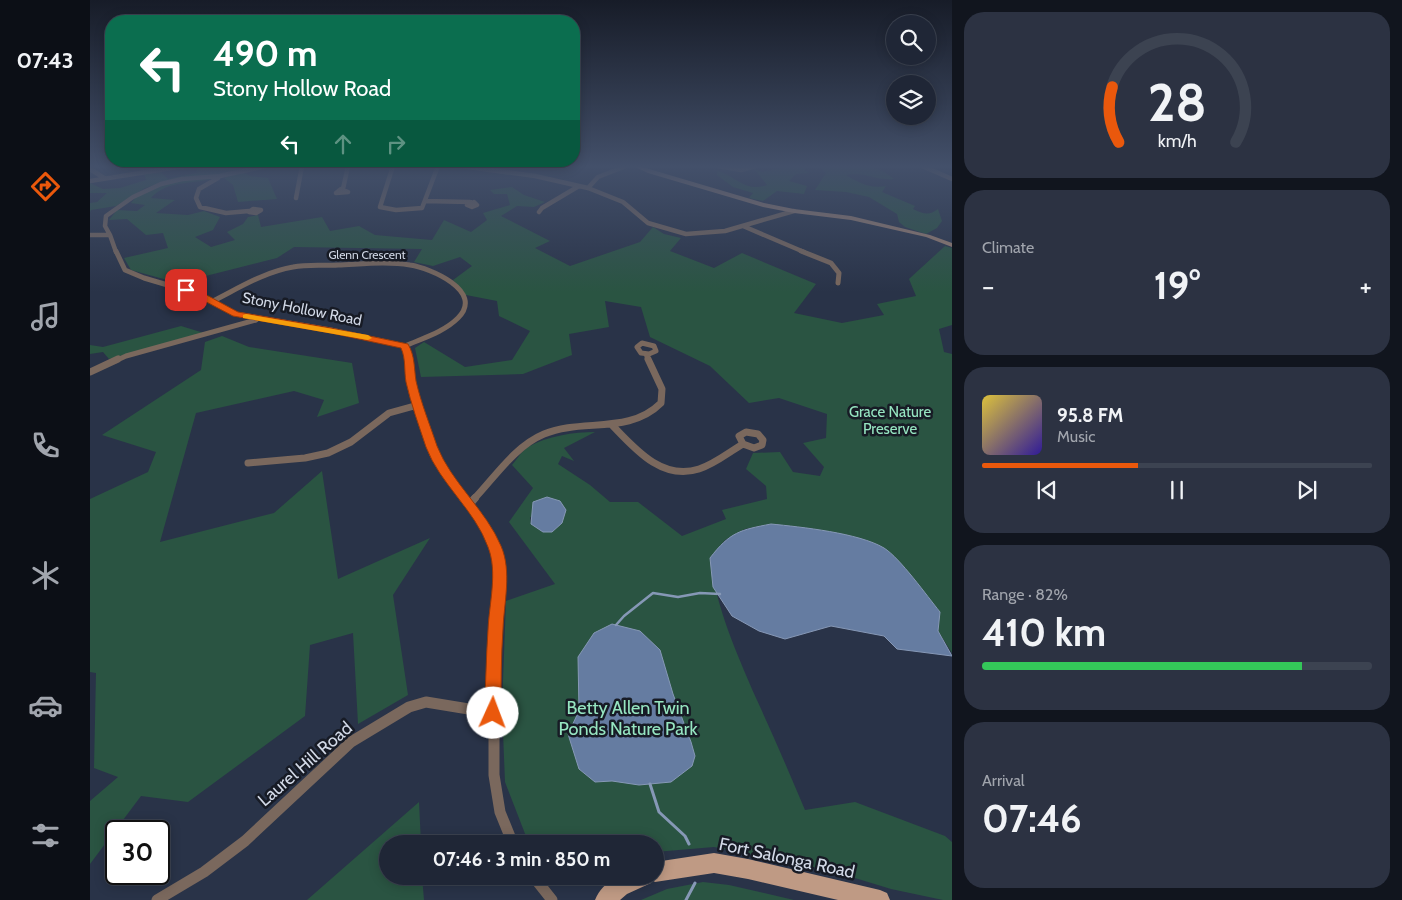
<!DOCTYPE html>
<html lang="en">
<head>
<meta charset="utf-8">
<style>
	:root { --surface:#1f2636; --page:#2c3242; --text:#f1f3f6; --muted:#a1a5ad; --line:#3c4351; --accent:#ea580c }
	body { margin:0; font-family:Cabin,sans-serif; background:var(--page); color:var(--text); height:100vh; display:flex; flex-direction:column; font-size:19px; white-space:nowrap }
	* { box-sizing:border-box; margin:0 }
	p { font-size:16px; color:var(--muted) }
	.icon { flex:none; width:28px; height:28px; fill:none; stroke:currentColor; stroke-width:2; stroke-linecap:round; stroke-linejoin:round }
	.map { position:relative; flex:1; overflow:hidden }
	.drawer { display:flex; flex-direction:column; gap:12px; padding:12px; background:#11151e; width:450px }
	.drawer>* { flex:none }
	.hud { position:absolute; left:15px; top:15px; width:475px; height:152px; border-radius:20px; box-shadow:0 2px 12px #0003,0 0 0 1px var(--line); background:#0b6e4f; color:#fff; overflow:hidden }
	.controls { position:absolute; left:796px; top:15px; display:grid; gap:10px }
	.controls a { display:grid; place-items:center; width:50px; height:50px; border-radius:50%; background:var(--surface); box-shadow:0 2px 12px #0003,0 0 0 1px var(--line); font-size:25px }
	.speed { position:absolute; left:15px; top:820px; display:flex; gap:10px; font-size:25px; font-weight:700; text-align:center }
	.speed>* { display:grid; place-content:center; width:65px; height:65px; border-radius:50%; background:var(--surface); box-shadow:0 2px 12px #0003,0 0 0 1px var(--line); line-height:1 }
	.speed .limit { border:2px solid #111; border-radius:8px; background:#fff; color:#111 }
	.pin { position:absolute; display:grid; place-items:center; width:42px; height:42px; color:#fff; margin:-21px; border-radius:10px; box-shadow:0 2px 8px #0006 }
	.me { position:absolute; width:55px; margin:-28px; rotate:2deg; stroke-linejoin:round; filter:drop-shadow(0 0 4px #0008) }
	.turn { display:flex; align-items:center; gap:18px; height:105px; padding:0 25px; font-size:22px }
	.turn .icon { width:65px; height:65px; stroke-width:2.5 }
	.turn b { display:block; font-size:35px; line-height:42px }
	.lanes { display:flex; align-items:center; height:48px; padding:0 25px; background:#0003; justify-content:center; gap:25px; direction:ltr }
	.lanes .off { opacity:.35 }
	.big { font-size:38px; font-weight:700; line-height:1.1 }
	.drawer .card { flex:1; display:flex; flex-direction:column; justify-content:center; gap:8px; min-width:0; padding:0 18px; border-radius:20px; background:var(--page) }
	.drawer .dial { align-items:center; gap:0 }
	.dial svg { height:130px; overflow:visible; fill:none; stroke:var(--line); stroke-width:7; stroke-linecap:round; text-anchor:middle }
	.dial text { fill:var(--text); stroke:none }
	.song { display:flex; align-items:center; gap:15px }
	.cover { width:60px; height:60px; border-radius:8px; background:linear-gradient(135deg,hsl(50 70% 55%),hsl(250 70% 35%)) }
	.played { height:5px; border-radius:2px; background:linear-gradient(90deg,var(--accent) 40%,var(--line) 40%) }
	.keys { display:flex; justify-content:space-around; direction:ltr }
	.heat { display:flex; justify-content:space-between; align-items:center; font-size:28px; direction:ltr }
	.charge { height:8px; border-radius:4px; background:linear-gradient(90deg,#34c759 82%,var(--line) 0) }
	.trip { position:absolute; left:289px; top:835px; width:285px; height:50px; border-radius:25px; background:var(--surface); box-shadow:0 2px 12px #0003,0 0 0 1px var(--line); font-weight:700; line-height:50px; text-align:center }
	main { display:flex; flex:1; min-height:0 }
	.tab-bar { display:flex; flex-direction:column; width:90px; justify-content:space-around; align-items:center; background:#0c0f16; color:var(--muted) }
	.tab-bar .icon { width:35px; height:35px }
	.tab-bar .on { color:var(--accent) }
	.tab-bar b { font-size:22px; color:var(--text) }
	.map>svg:first-child { display:block }
	.green { fill:#2a5442; fill-rule:evenodd }
	.water { fill:#657ca1; stroke:#8698b6 }
	.lines { fill:none; stroke-linecap:round; stroke-linejoin:round }
	.stream-far1 { stroke:#8698b6; stroke-width:2.5 }
	.stream { stroke:#8698b6; stroke-width:3 }
	.minor-far4 { stroke:#7a685d; stroke-width:4.5 }
	.minor-far3 { stroke:#7a685d; stroke-width:5 }
	.minor-far2 { stroke:#7a685d; stroke-width:7 }
	.minor-far1 { stroke:#7a685d; stroke-width:8 }
	.minor { stroke:#7a685d; stroke-width:11 }
	.secondary { fill:#a18473; fill-rule:evenodd }
	.primary { fill:#bf9a84; fill-rule:evenodd }
	.route { fill:#ea580c; stroke:#983908 }
	.slow { fill:#f59e0b }
	.labels { text-anchor:middle; stroke-width:5; stroke-linejoin:round; paint-order:stroke }
	.far-street-label { font-size:12px; fill:#d2d9e7; stroke:#171b25 }
	.street-label { font-size:15px; fill:#d2d9e7; stroke:#171b25 }
	.park-label { font-size:15px; fill:#96e5c1; stroke:#171b25 }
	.near-park-label { font-size:18px; fill:#96e5c1; stroke:#171b25 }
	.near-street-label { font-size:18px; fill:#d2d9e7; stroke:#171b25 }
</style>
</head>
<body>
<main>
<nav class="tab-bar">
<b>07:43</b>
<svg class="icon on" aria-label="directions" viewBox="0 0 24 24"><path d="M12 3l9 9-9 9-9-9zM9 14v-3h6M13 9l2 2-2 2"/></svg>
<svg class="icon" aria-label="music" viewBox="0 0 24 24"><path d="M9 18V5l10-2v13"/><circle cx="6" cy="18" r="3"/><circle cx="16" cy="16" r="3"/></svg>
<svg class="icon" aria-label="phone" viewBox="0 0 24 24"><path d="M5 4h4l2 5-3 2q2 4 5 5l2-3 5 2v4C11 20 4 13 5 4z"/></svg>
<svg class="icon" aria-label="climate" viewBox="0 0 24 24"><path d="M12 3v18M4 7l16 10M4 17L20 7"/></svg>
<svg class="icon" aria-label="car" viewBox="0 0 24 24"><path d="M5 17H2v-5l4-1 3-4h7l3 4 3 1v5h-3M9 17h6M6 11h13"/><circle cx="7" cy="17" r="2"/><circle cx="17" cy="17" r="2"/></svg>
<svg class="icon" aria-label="filters" viewBox="0 0 24 24"><path d="M4 7h16M4 17h16"/><circle cx="9" cy="7" r="2"/><circle cx="15" cy="17" r="2"/></svg>
</nav>
<div class="map">
<svg width="862" height="900" viewBox="0 0 862 900">
	<rect width="100%" height="100%" fill="#293348"/>
	<!-- green -->
	<path class="green" d="M108 166H138V169H151L136 174 76 181 55 188 26 206 1 210 0 212V203L7 202 17 193H0V183L13 189 30 188 56 180 54 173 69 170 78 179 106 173Z
		M701 166H716L715 171 720 173 706 174 699 181 717 186 714 194 687 191 673 201 659 198 663 193 643 187 627 175V171C646 175 654 193 677 185L664 169 672 172Z
		M728 166C754 166 783 160 804 179 785 181 774 171 756 175 769 183 780 189 796 186L792 192 825 206 823 209C833 214 839 216 848 209L852 221 847 228 836 234 815 227 809 222 807 214 779 197 756 192 725 190 736 173Z
		M153 172 160 176 178 178 187 199 148 202 143 185 134 178Z
		M127 177C105 186 79 178 61 198L85 200 66 213 98 215 114 211 130 217 123 230 105 237 121 247 145 240 137 232 153 224 158 217 168 215 171 227 232 217 240 231 269 226 285 235 342 240 354 220 381 232 397 220 393 213 420 205 417 194H404L400 190 422 187 434 195 455 202 444 207 427 206 411 216 460 241 445 248 480 266 550 242 563 227 574 234 591 238 580 251 624 268 652 253 726 284 704 313 752 323 794 315 787 304 826 296 819 279 855 246 862 248V325L849 329 854 352 862 354V653L848 631 850 612 795 549 776 540 717 528 681 524 655 529 635 540 620 558C626 607 646 652 666 698 683 735 699 772 715 810L765 802 855 836 862 842V900H853L801 889 742 871 624 847 565 852V844H439L415 782 412 707 416 601 465 584 419 522 443 488 422 465C427 459 432 451 438 447 457 436 484 432 505 432L474 448 484 461 472 456 468 464 500 485 520 502H548L592 536 636 519 632 510 677 499 676 486 656 469 663 453 690 452 703 472 730 476 734 467 713 443 736 438 737 414 689 398 659 403 620 366 560 337 551 307 515 301 519 327 479 334 482 355 433 374 331 377 325 348 334 342 375 367 422 360 440 331 409 316 407 301 376 295 363 280 382 266 370 257 343 266 324 262 332 249 204 247 187 258 88 283 41 270 34 258 78 248 73 233 56 235 37 219 19 220 27 210 47 211 55 205 41 203C57 181 102 179 127 177ZM440 517 472 523 462 532H453L441 524Z
		M91 326 114 333 19 359 13 352 0 354V345L13 347Z
		M132 336 159 347 262 363 269 403 227 417 234 400 204 391 106 413 70 542 184 513 232 471 248 579 340 538 303 595 318 695 268 724 263 633 220 645 215 716 98 802 51 796 0 864V801L28 777 4 768 6 673 0 672V499L58 472 66 452 12 435 111 370 115 342Z
		M329 802 331 844H298V876H332L334 900H217Z
		M613 882 639 885 704 900H551L577 889Z"/>
	<!-- water -->
	<path class="water" d="M457 497 470 501 476 510 472 523 462 532H453L441 524 443 502Z
		M681 524C711 527 769 533 794 548 810 558 837 596 850 612L848 631 862 656 807 649 794 636 741 626 695 639 669 631 642 616 623 587 620 558C640 532 650 530 681 524Z
		M522 624 550 631 570 650 583 694 601 742 605 756 602 766 581 782 549 785 522 781 505 782 489 769 478 734 489 711 488 657 504 633Z"/>
	<g class="lines">
		<!-- stream-far1 -->
		<path class="stream-far1" d="M526 625 534 616 563 593 588 597 610 593 630 594"/>
		<!-- stream -->
		<path class="stream" d="M560 784 569 812 595 836 599 844
			M596 900 605 883"/>
		<!-- minor-far4 -->
		<path class="minor-far4" d="M303 166 290 207 306 210 332 208 348 166
			M371 166 445 176 498 188 533 202 558 223 596 234 635 231 704 211
			M628 166 651 170 666 166
			M832 166 862 179
			M0 169 14 178
			M128 178 109 189 106 198 110 207 136 213 159 211
			M0 181 94 166
			M498 188 508 177 536 166
			M251 189 258 192 246 193Z
			M253 189 258 166
			M206 198 212 166
			M335 201 380 202
			M384 202 387 205 382 207 377 205Z
			M163 209 171 210 166 213 159 212Z
			M449 212 452 208 489 186
			M653 226 714 252
			M0 235H20L26 252
			M20 235 15 226 16 216 43 197 71 184 92 179 130 176 176 166"/>
		<!-- minor-far3 -->
		<path class="minor-far3" d="M26 251 35 270 54 278 108 294 146 314 241 330 315 346 319 361
			M711 251 741 263 749 273 748 283
			M123 301C149 288 174 272 203 267 218 264 233 266 248 265 272 264 297 261 320 265 340 268 395 291 368 318 354 332 333 338 315 346
			M552 343 564 346 566 351 559 354 551 353 547 347Z
			M556 354 559 361
			M25 361 36 356 166 320"/>
		<!-- minor-far2 -->
		<path class="minor-far2" d="M319 359C324 409 343 460 374 499
			M0 372 28 359
			M522 425C545 449 572 481 609 469 625 464 639 452 653 444
			M656 432 668 434 673 440 672 445 664 448 653 444 649 436Z
			M158 463 215 458 238 453 261 442 299 413 328 405
			M384 499C405 477 425 446 454 434 492 418 539 435 571 403L572 389 558 359"/>
		<!-- minor-far1 -->
		<path class="minor-far1" d="M373 498 392 522 405 548 409 573 404 676
			M379 505 385 498"/>
		<!-- minor -->
		<path class="minor" d="M404 675V775L410 812 423 844
			M443 876 462 900
			M67 900 114 872 155 841 261 742 319 707 336 702 403 713"/>
		<!-- secondary -->
		<path class="secondary" d="M543 166H549L674 203 704 209 761 216 840 235 862 243V247L836 237 761 220 704 213 673 207 558 173Z"/>
		<!-- primary -->
		<path class="primary" d="M624 853 658 859 790 890 797 893 800 900H748L658 879 624 873 565 882 562 880 561 883 537 894 530 900H505C516 873 541 876 565 876V862Z"/>
	</g>
	<!-- sky -->
	<linearGradient id="sky" x2="0" y2="1"><stop stop-color="#171c28"/><stop offset="0.57" stop-color="#43506a"/><stop offset="1" stop-color="#43506a" stop-opacity="0"/></linearGradient>
	<rect width="862" height="292" fill="url(#sky)"/>
	<!-- route -->
	<path class="route" d="M96 288 111 292 148 312 241 328 318 344C325 356 324 368 326 381 331 403 340 425 347 446 361 482 396 510 411 546 422 571 414 603 413 629 411 657 411 685 411 713L408 719 403 721 397 719 394 713C396 685 396 657 398 630 399 604 408 572 398 547 385 510 350 484 336 447 329 426 321 404 316 382 314 371 316 359 311 348L241 333 143 316 105 296 94 292V289Z"/>
	<!-- slow -->
	<path class="slow" d="M156 314 278 335 282 338 278 340 153 318V315Z"/>
	<g class="labels">
		<!-- far-street labels -->
		<g class="far-street-label">
			<text x="277" y="259">Glenn Crescent</text>
		</g>
		<!-- street labels -->
		<g class="street-label">
			<text transform="translate(212 309) rotate(11)" y="5">Stony Hollow Road</text>
		</g>
		<!-- park labels -->
		<g class="park-label">
			<text x="800" y="417">Grace Nature<tspan x="800" dy="17">Preserve</tspan></text>
		</g>
		<!-- near-park labels -->
		<g class="near-park-label">
			<text x="538" y="714">Betty Allen Twin<tspan x="538" dy="21">Ponds Nature Park</tspan></text>
		</g>
		<!-- near-street labels -->
		<g class="near-street-label">
			<text transform="translate(215 764) rotate(-41)" y="6">Laurel Hill Road</text>
			<text transform="translate(697 858) rotate(12)" y="6">Fort Salonga Road</text>
		</g>
	</g>
</svg>
<div class="controls">
<a><svg class="icon" aria-label="search" viewBox="0 0 24 24"><circle cx="10" cy="10" r="6"/><path d="M15 15l6 6"/></svg></a>
<a><svg class="icon" aria-label="layers" viewBox="0 0 24 24"><path d="M12 4l9 5-9 5-9-5zM3 14l9 5 9-5"/></svg></a>
</div>
<div class="speed"><div class="limit">30</div></div>
<div class="pin" style="left:96px;top:290px;background:#d93025"><svg class="icon" aria-label="arrive" viewBox="0 0 24 24"><path d="M6 21V4h12l-3 4 3 4H6"/></svg></div>
<svg class="me" style="left:403px;top:713px" viewBox="-20 -20 40 40"><circle r="19" fill="#fff"/><path d="M0-13L10 11 0 6-10 11z" fill="#ea580c"/></svg>
<div class="trip">07:46 · 3 min · 850 m</div>
<div class="hud">
<div class="turn"><svg class="icon" aria-label="left" viewBox="0 0 24 24"><path d="M17 20v-9H6M10 6l-5 5 5 5"/></svg><div><b>490 m</b>Stony Hollow Road</div></div>
<div class="lanes"><svg class="icon" aria-label="left" viewBox="0 0 24 24"><path d="M17 20v-9H6M10 6l-5 5 5 5"/></svg><svg class="icon off" aria-label="ahead" viewBox="0 0 24 24"><path d="M12 20V5M6 11l6-6 6 6"/></svg><svg class="icon off" aria-label="right" viewBox="0 0 24 24"><path d="M7 20v-9h11M14 6l5 5-5 5"/></svg></div>
</div>
</div>
<section class="drawer">
<div class="card dial"><svg viewBox="0 0 100 80">
<path d="M14 69A42 42 0 1 1 86 69"/>
<path d="M14 69A42 42 0 0 1 10 35" stroke="#ea580c"/>
<text x="50" y="56" font-size="32" font-weight="700">28</text>
<text x="50" y="72" font-size="11">km/h</text>
</svg></div>
<div class="card"><p>Climate</p>
<div class="heat"><a>−</a><b class="big">19°</b><a>+</a></div>
</div>
<div class="card">
<div class="song"><i class="cover"></i><div><b>95.8 FM</b><p>Music</p></div></div>
<div class="played"></div>
<div class="keys"><svg class="icon" aria-label="previous" viewBox="0 0 24 24"><path d="M18 5L8 12l10 7zM5 5v14"/></svg><svg class="icon" aria-label="pause" viewBox="0 0 24 24"><path d="M8 5v14M16 5v14"/></svg><svg class="icon" aria-label="next" viewBox="0 0 24 24"><path d="M6 5l10 7-10 7zM19 5v14"/></svg></div>
</div>
<div class="card"><p>Range · 82%</p><b class="big">410 km</b><div class="charge"></div></div>
<div class="card"><p>Arrival</p><b class="big">07:46</b></div>
</section>
</main>
</body>
</html>
